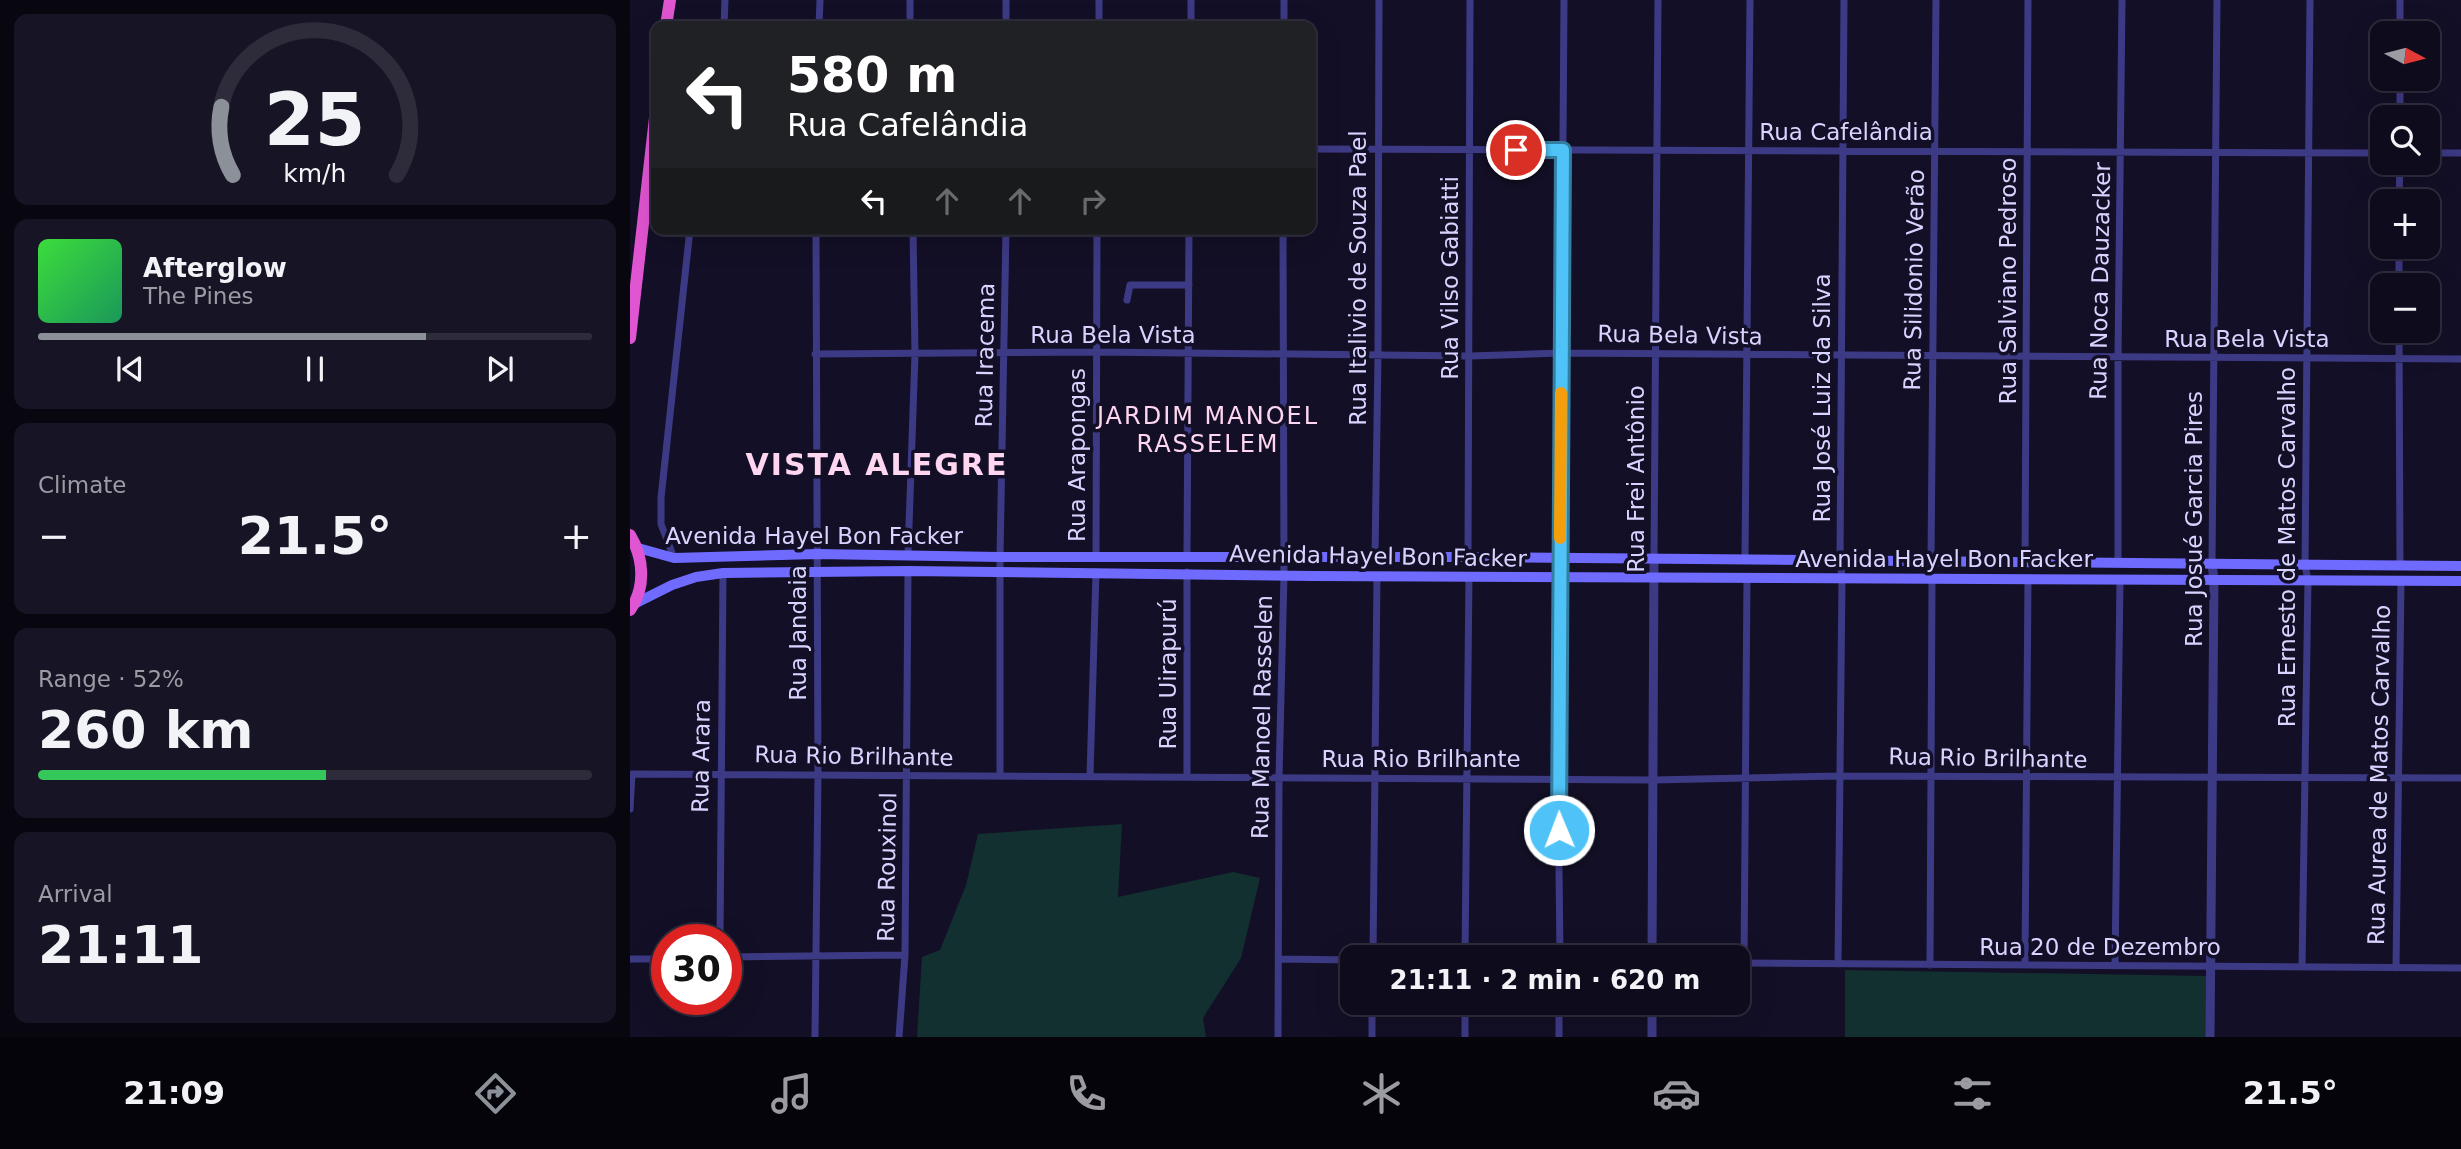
<!DOCTYPE html>
<html lang="en">
<head>
<meta charset="utf-8">
<style>
	:root { --surface:#0e0b1c; --page:#171425; --text:#f1f3f6; --muted:#9b9ba3; --line:#2e2b3b; --accent:#8c9099 }
	body { margin:0; font-family:"DejaVu Sans",sans-serif; background:var(--page); color:var(--text); height:100vh; display:flex; flex-direction:column; font-size:26px; white-space:nowrap }
	* { box-sizing:border-box; margin:0 }
	p { font-size:23px; color:var(--muted) }
	.icon { flex:none; width:38px; height:38px; fill:none; stroke:currentColor; stroke-width:2; stroke-linecap:round; stroke-linejoin:round }
	.map { position:relative; flex:1; overflow:hidden }
	.sheet { display:flex; flex-direction:column; gap:14px; padding:14px; background:#08060f; width:630px }
	.sheet>* { flex:none }
	.guide { position:absolute; left:21px; top:21px; width:665px; height:214px; border-radius:14px; box-shadow:0 7px 28px #0002,0 0 0 2px var(--line); background:#202124; color:#fff; overflow:hidden }
	.needle { width:46px; rotate:97deg }
	.fabs { position:absolute; left:1740px; top:21px; display:grid; gap:14px }
	.fabs a { display:grid; place-items:center; width:70px; height:70px; border-radius:14px; background:var(--surface); box-shadow:0 7px 28px #0002,0 0 0 2px var(--line); font-size:35px }
	.speed { position:absolute; left:21px; top:924px; display:flex; gap:14px; font-size:35px; font-weight:700; text-align:center }
	.speed>* { display:grid; place-content:center; width:91px; height:91px; border-radius:50%; background:var(--surface); box-shadow:0 7px 28px #0002,0 0 0 2px var(--line); line-height:1 }
	.speed .limit { border:10px solid #d22; background:#fff; color:#111 }
	.pin { position:absolute; display:grid; place-items:center; width:60px; height:60px; color:#fff; margin:-30px; border:4px solid #fff; border-radius:50%; box-shadow:0 2px 7px #0007 }
	.me { position:absolute; width:77px; margin:-38px; rotate:359deg; stroke-linejoin:round; filter:drop-shadow(0 0 5px #0008) }
	.turn { display:flex; align-items:center; gap:24px; height:147px; padding:0 21px; font-size:32px }
	.turn .icon { width:91px; height:91px; stroke-width:2.5 }
	.turn b { display:block; font-size:49px; line-height:60px }
	.lanes { display:flex; align-items:center; height:66px; padding:0 21px; background:#0003; justify-content:center; gap:35px; direction:ltr }
	.lanes .off { opacity:.35 }
	.big { font-size:52px; font-weight:600; line-height:1.1 }
	.sheet .tile { flex:1; display:flex; flex-direction:column; justify-content:center; gap:10px; min-width:0; padding:0 24px; border-radius:14px; background:var(--page) }
	.sheet .dial { align-items:center; gap:0 }
	.dial svg { height:182px; overflow:visible; fill:none; stroke:var(--line); stroke-width:7; stroke-linecap:round; text-anchor:middle }
	.dial text { fill:var(--text); stroke:none }
	.song { display:flex; align-items:center; gap:21px }
	.cover { width:84px; height:84px; border-radius:10px; background:linear-gradient(135deg,hsl(120 70% 55%),hsl(150 70% 35%)) }
	.played { height:7px; border-radius:4px; background:linear-gradient(90deg,var(--accent) 70%,var(--line) 70%) }
	.keys { display:flex; justify-content:space-around; direction:ltr }
	.heat { display:flex; justify-content:space-between; align-items:center; font-size:38px; direction:ltr }
	.charge { height:10px; border-radius:5px; background:linear-gradient(90deg,#34c759 52%,var(--line) 0) }
	.trip { position:absolute; left:710px; top:945px; width:410px; height:70px; border-radius:14px; background:var(--surface); box-shadow:0 7px 28px #0002,0 0 0 2px var(--line); font-weight:600; line-height:70px; text-align:center }
	.dock { display:flex; height:112px; justify-content:space-around; align-items:center; background:#06040b; color:var(--muted) }
	.dock .icon { width:49px; height:49px }
	.dock .current { color:var(--accent) }
	.dock b { font-size:32px; color:var(--text) }
	main { display:flex; flex:1; min-height:0 }
	.map>svg:first-child { display:block }
	.green { fill:#12302f }
	.lines { fill:none; stroke-linecap:round; stroke-linejoin:round }
	.minor { stroke:#3d3a85; stroke-width:7 }
	.tertiary { stroke:#3d3a85; stroke-width:9 }
	.secondary { stroke:#6f6bff; stroke-width:10 }
	.trunk { stroke:#e055d1; stroke-width:12 }
	.route-casing { stroke:#337fa1; stroke-width:18 }
	.route { stroke:#4fc3f7; stroke-width:12 }
	.slow { stroke:#f59e0b; stroke-width:12 }
	.labels { text-anchor:middle; stroke-width:7; stroke-linejoin:round; paint-order:stroke }
	.street-label { font-size:23px; fill:#d9d4ff; stroke:#130f26 }
	.neighbourhood-label { font-size:24px; letter-spacing:2px; fill:#ffd6f0; stroke:#130f26 }
	.district-label { font-size:30px; font-weight:bold; letter-spacing:2px; fill:#ffd6f0; stroke:#130f26 }
</style>
</head>
<body>
<main>
<section class="sheet">
<div class="tile dial"><svg viewBox="0 0 100 80">
<path d="M14 69A42 42 0 1 1 86 69"/>
<path d="M14 69A42 42 0 0 1 9 39" stroke="#8c9099"/>
<text x="50" y="56" font-size="32" font-weight="700">25</text>
<text x="50" y="72" font-size="11">km/h</text>
</svg></div>
<div class="tile">
<div class="song"><i class="cover"></i><div><b>Afterglow</b><p>The Pines</p></div></div>
<div class="played"></div>
<div class="keys"><svg class="icon" aria-label="previous" viewBox="0 0 24 24"><path d="M18 5L8 12l10 7zM5 5v14"/></svg><svg class="icon" aria-label="pause" viewBox="0 0 24 24"><path d="M8 5v14M16 5v14"/></svg><svg class="icon" aria-label="next" viewBox="0 0 24 24"><path d="M6 5l10 7-10 7zM19 5v14"/></svg></div>
</div>
<div class="tile"><p>Climate</p>
<div class="heat"><a>−</a><b class="big">21.5°</b><a>+</a></div>
</div>
<div class="tile"><p>Range · 52%</p><b class="big">260 km</b><div class="charge"></div></div>
<div class="tile"><p>Arrival</p><b class="big">21:11</b></div>
</section>
<div class="map">
<svg width="1831" height="1037" viewBox="0 0 1831 1037">
	<rect width="100%" height="100%" fill="#130f26"/>
	<!-- green -->
	<path class="green" d="M492 824 488 897 603 872 630 878 611 958 573 1018 576 1037H287L292 957 310 950 336 885 348 834Z
		M1215 970 1576 976V1037H1215Z"/>
	<g class="lines">
		<!-- minor -->
		<path class="minor" d="M280 0V26
			M94 26 95 0
			M189 26 190 0
			M376 26V0
			M469 26V0
			M561 26V0
			M654 26V0
			M1770 33V0
			M1770 117V79
			M681 149 1752 153
			M1797 153H1831
			M1769 201 1770 163
			M1769 285V247
			M497 300 500 285H559
			M1769 331 1770 566
			M185 354 467 352 840 356 931 353 1831 359
			M278 555 285 354 283 229
			M466 556 467 229
			M557 556 559 229
			M745 557 748 355 749 0
			M838 557 840 0
			M44 558 31 524V498L60 229
			M1024 558 1028 0
			M1115 559 1120 0
			M1301 560 1306 0
			M1395 563 1398 0
			M1488 563V357L1492 0
			M1582 565 1587 0
			M370 776V557L376 229
			M460 776 466 572
			M557 776V572
			M0 809 2 774 1023 780 1209 776 1831 778
			M90 940 93 573
			M96 957 275 955
			M743 957 747 576
			M835 957 839 576
			M930 957 928 778 932 577 930 558 934 0
			M0 959H37
			M649 959 723 960
			M1108 963 1831 968
			M1114 964 1117 577
			M1208 964 1212 578 1210 559 1214 0
			M1300 965 1302 579
			M1395 965 1398 578
			M1485 966 1490 579
			M1672 967 1678 580 1675 566 1680 0
			M1766 968 1771 582
			M185 1037 188 775 186 229
			M269 1037 275 955 278 571
			M648 1037 649 777 654 575 653 229
			M742 1037V1003
			M835 1037V1003
			M929 1037V1003"/>
		<!-- tertiary -->
		<path class="tertiary" d="M1022 957 1024 558
			M1022 1037V1003
			M1580 1037 1584 579 1582 565"/>
		<!-- secondary -->
		<path class="secondary" d="M8 548 44 558 187 554 370 557H838L1831 566
			M6 603 42 585 66 577 93 573 278 571 683 576 1831 581"/>
		<!-- trunk -->
		<path class="trunk" d="M36 26 40 0
			M0 338 26 109
			M0 535C14 558 16 588 0 610"/>
	</g>
	<g class="lines">
		<defs>
			<path id="route" d="M886 150H933L929 830"/>
		</defs>
		<!-- route casing -->
		<use href="#route" class="route-casing"/>
		<!-- route -->
		<use href="#route" class="route"/>
		<!-- slow -->
		<path class="slow" d="M930 538 931 393"/>
	</g>
	<g class="labels">
		<!-- street labels -->
		<g class="street-label">
			<text x="1216" y="140">Rua Cafelândia</text>
			<text transform="translate(728 278) rotate(-90)" y="8">Rua Italivio de Souza Pael</text>
			<text transform="translate(820 278) rotate(-90)" y="8">Rua Vilso Gabiatti</text>
			<text transform="translate(1284 280) rotate(-89)" y="8">Rua Silidonio Verão</text>
			<text transform="translate(1378 281) rotate(-90)" y="8">Rua Salviano Pedroso</text>
			<text transform="translate(1470 281) rotate(-89)" y="8">Rua Noca Dauzacker</text>
			<text x="483" y="343">Rua Bela Vista</text>
			<text transform="translate(1050 335) rotate(1)" y="8">Rua Bela Vista</text>
			<text x="1617" y="347">Rua Bela Vista</text>
			<text transform="translate(355 355) rotate(-89)" y="8">Rua Iracema</text>
			<text transform="translate(1192 398) rotate(-90)" y="8">Rua José Luiz da Silva</text>
			<text transform="translate(447 455) rotate(-90)" y="8">Rua Arapongas</text>
			<text transform="translate(1006 479) rotate(-90)" y="8">Rua Frei Antônio</text>
			<text transform="translate(1564 519) rotate(-90)" y="8">Rua Josué Garcia Pires</text>
			<text x="184" y="544">Avenida Hayel Bon Facker</text>
			<text transform="translate(1657 547) rotate(-90)" y="8">Rua Ernesto de Matos Carvalho</text>
			<text transform="translate(748 556) rotate(1)" y="8">Avenida Hayel Bon Facker</text>
			<text x="1314" y="567">Avenida Hayel Bon Facker</text>
			<text transform="translate(168 633) rotate(-90)" y="8">Rua Jandaia</text>
			<text transform="translate(538 674) rotate(-90)" y="8">Rua Uirapurú</text>
			<text transform="translate(632 717) rotate(-89)" y="8">Rua Manoel Rasselen</text>
			<text transform="translate(71 756) rotate(-89)" y="8">Rua Arara</text>
			<text transform="translate(224 756) rotate(1)" y="8">Rua Rio Brilhante</text>
			<text transform="translate(1358 758) rotate(1)" y="8">Rua Rio Brilhante</text>
			<text x="791" y="767">Rua Rio Brilhante</text>
			<text transform="translate(1749 775) rotate(-89)" y="8">Rua Aurea de Matos Carvalho</text>
			<text transform="translate(257 867) rotate(-89)" y="8">Rua Rouxinol</text>
			<text x="1470" y="955">Rua 20 de Dezembro</text>
		</g>
		<!-- neighbourhood labels -->
		<g class="neighbourhood-label">
			<text x="578" y="424">JARDIM MANOEL<tspan x="578" dy="28">RASSELEM</tspan></text>
		</g>
		<!-- district labels -->
		<g class="district-label">
			<text x="247" y="475">VISTA ALEGRE</text>
		</g>
	</g>
</svg>
<div class="fabs">
<a><svg class="needle" viewBox="-14 -14 28 28"><path d="M0-13l5 13h-10z" fill="#e53935"/><path d="M0 13l5-13h-10z" fill="#9b9ba3"/></svg></a>
<a><svg class="icon" aria-label="search" viewBox="0 0 24 24"><circle cx="10" cy="10" r="6"/><path d="M15 15l6 6"/></svg></a>
<a>+</a>
<a>−</a>
</div>
<div class="speed"><div class="limit">30</div></div>
<div class="pin" style="left:886px;top:150px;background:#d93025"><svg class="icon" aria-label="arrive" viewBox="0 0 24 24"><path d="M6 21V4h12l-3 4 3 4H6"/></svg></div>
<svg class="me" style="left:929px;top:830px" viewBox="-20 -20 40 40"><circle r="17" fill="#4fc3f7" stroke="#fff" stroke-width="3"/><path d="M0-11L8 9 0 5-8 9z" fill="#fff"/></svg>
<div class="trip">21:11 · 2 min · 620 m</div>
<div class="guide">
<div class="turn"><svg class="icon" aria-label="left" viewBox="0 0 24 24"><path d="M17 20v-9H6M10 6l-5 5 5 5"/></svg><div><b>580 m</b>Rua Cafelândia</div></div>
<div class="lanes"><svg class="icon" aria-label="left" viewBox="0 0 24 24"><path d="M17 20v-9H6M10 6l-5 5 5 5"/></svg><svg class="icon off" aria-label="ahead" viewBox="0 0 24 24"><path d="M12 20V5M6 11l6-6 6 6"/></svg><svg class="icon off" aria-label="ahead" viewBox="0 0 24 24"><path d="M12 20V5M6 11l6-6 6 6"/></svg><svg class="icon off" aria-label="right" viewBox="0 0 24 24"><path d="M7 20v-9h11M14 6l5 5-5 5"/></svg></div>
</div>
</div>
</main>
<nav class="dock">
<b>21:09</b>
<svg class="icon current" aria-label="directions" viewBox="0 0 24 24"><path d="M12 3l9 9-9 9-9-9zM9 14v-3h6M13 9l2 2-2 2"/></svg>
<svg class="icon" aria-label="music" viewBox="0 0 24 24"><path d="M9 18V5l10-2v13"/><circle cx="6" cy="18" r="3"/><circle cx="16" cy="16" r="3"/></svg>
<svg class="icon" aria-label="phone" viewBox="0 0 24 24"><path d="M5 4h4l2 5-3 2q2 4 5 5l2-3 5 2v4C11 20 4 13 5 4z"/></svg>
<svg class="icon" aria-label="climate" viewBox="0 0 24 24"><path d="M12 3v18M4 7l16 10M4 17L20 7"/></svg>
<svg class="icon" aria-label="car" viewBox="0 0 24 24"><path d="M5 17H2v-5l4-1 3-4h7l3 4 3 1v5h-3M9 17h6M6 11h13"/><circle cx="7" cy="17" r="2"/><circle cx="17" cy="17" r="2"/></svg>
<svg class="icon" aria-label="filters" viewBox="0 0 24 24"><path d="M4 7h16M4 17h16"/><circle cx="9" cy="7" r="2"/><circle cx="15" cy="17" r="2"/></svg>
<b>21.5°</b>
</nav>
</body>
</html>
